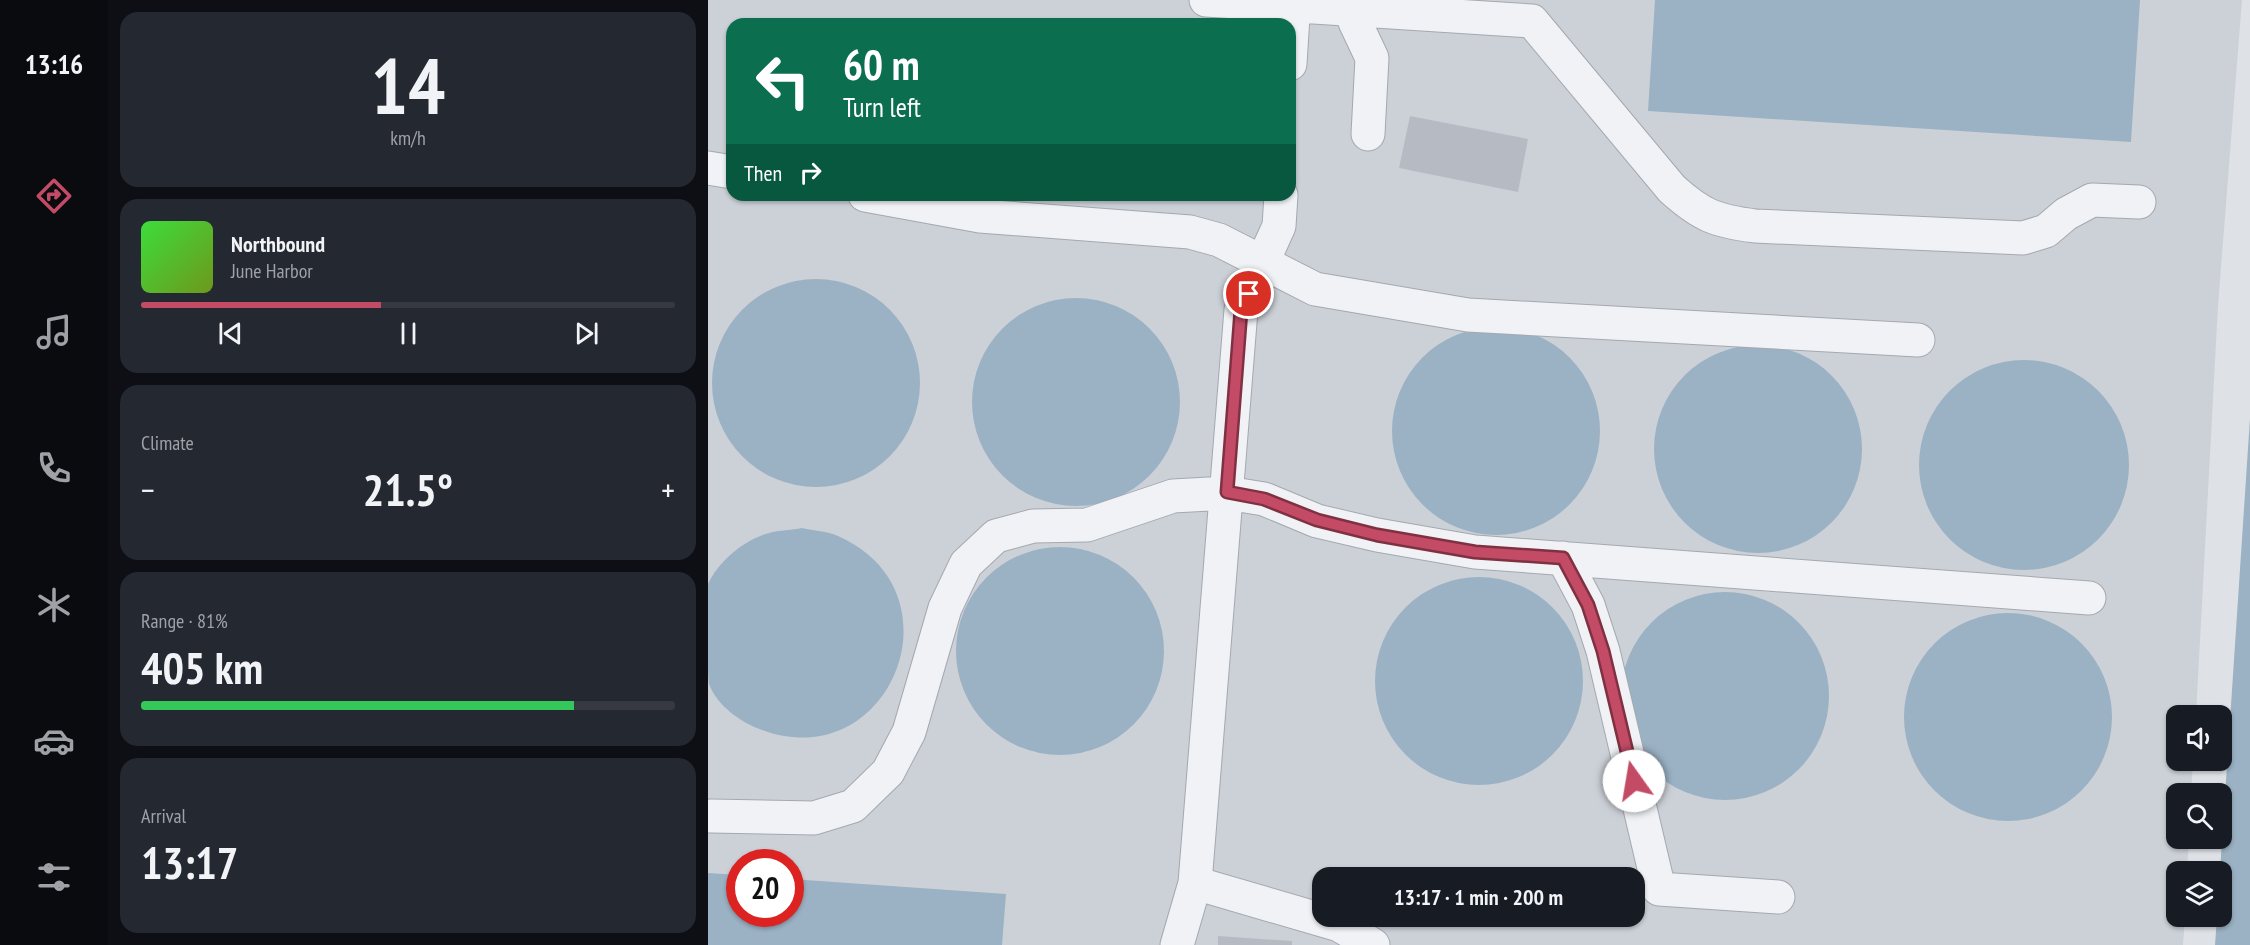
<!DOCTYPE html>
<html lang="en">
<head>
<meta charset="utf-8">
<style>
	:root { --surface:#171b24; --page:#242831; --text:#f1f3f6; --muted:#9ea1a6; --line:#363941; --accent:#c34b66 }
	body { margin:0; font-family:"PT Sans Narrow",sans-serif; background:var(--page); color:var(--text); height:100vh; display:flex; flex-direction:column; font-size:22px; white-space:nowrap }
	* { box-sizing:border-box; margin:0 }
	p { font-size:20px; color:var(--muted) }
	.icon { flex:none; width:33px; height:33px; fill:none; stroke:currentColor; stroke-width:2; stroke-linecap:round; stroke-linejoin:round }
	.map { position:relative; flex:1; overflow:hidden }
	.side { display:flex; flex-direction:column; gap:12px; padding:12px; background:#0d0f14; width:600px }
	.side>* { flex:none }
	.guide { position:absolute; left:18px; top:18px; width:570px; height:183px; border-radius:18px; box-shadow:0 2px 4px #0004; background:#0b6e4f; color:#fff; overflow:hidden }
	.controls { position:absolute; left:1458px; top:705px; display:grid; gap:12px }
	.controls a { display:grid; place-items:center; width:66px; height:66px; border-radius:12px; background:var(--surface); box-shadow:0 2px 4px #0004; font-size:30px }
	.speed { position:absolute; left:18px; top:849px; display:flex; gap:12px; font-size:30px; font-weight:700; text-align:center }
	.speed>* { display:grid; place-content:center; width:78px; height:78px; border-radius:50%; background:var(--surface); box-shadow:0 2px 4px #0004; line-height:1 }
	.speed .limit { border:9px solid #d22; background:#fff; color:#111 }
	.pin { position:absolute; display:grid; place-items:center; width:51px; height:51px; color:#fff; margin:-26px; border:3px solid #fff; border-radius:50%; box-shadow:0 2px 6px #0007 }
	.me { position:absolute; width:66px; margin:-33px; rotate:347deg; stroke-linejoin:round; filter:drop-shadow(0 0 4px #0008) }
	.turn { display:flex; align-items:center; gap:21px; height:126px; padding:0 18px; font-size:27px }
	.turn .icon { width:78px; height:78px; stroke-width:2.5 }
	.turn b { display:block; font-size:42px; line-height:51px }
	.then { display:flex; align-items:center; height:57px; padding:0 18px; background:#0003; gap:12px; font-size:22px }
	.big { font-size:45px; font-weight:700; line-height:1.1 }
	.side .tile { flex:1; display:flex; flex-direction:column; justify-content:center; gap:9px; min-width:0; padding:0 21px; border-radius:18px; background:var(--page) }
	.side .dial { align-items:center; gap:0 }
	.dial b { font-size:78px; line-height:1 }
	.song { display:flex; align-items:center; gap:18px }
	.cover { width:72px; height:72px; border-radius:9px; background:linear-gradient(135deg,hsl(120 70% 55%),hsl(80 70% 35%)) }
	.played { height:6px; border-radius:3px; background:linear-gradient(90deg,var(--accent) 45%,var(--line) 45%) }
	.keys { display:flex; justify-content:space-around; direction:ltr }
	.heat { display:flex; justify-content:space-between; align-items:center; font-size:33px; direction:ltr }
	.charge { height:9px; border-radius:4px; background:linear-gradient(90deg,#34c759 81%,var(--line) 0) }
	.trip { position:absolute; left:604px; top:867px; width:333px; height:60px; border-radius:18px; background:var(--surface); box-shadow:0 2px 4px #0004; font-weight:700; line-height:60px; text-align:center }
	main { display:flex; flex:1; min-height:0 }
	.tab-bar { display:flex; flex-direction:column; width:108px; justify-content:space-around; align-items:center; background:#090b0e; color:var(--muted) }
	.tab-bar .icon { width:42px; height:42px }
	.tab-bar .selected { color:var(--accent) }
	.tab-bar b { font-size:27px; color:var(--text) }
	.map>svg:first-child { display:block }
	.built { fill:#ccd1d8; fill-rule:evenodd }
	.water { fill:#9bb2c4 }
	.building { fill:#b6bbc3 }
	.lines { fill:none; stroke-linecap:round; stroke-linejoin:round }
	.minor-casing { stroke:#a4a9b0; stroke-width:35 }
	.minor { stroke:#f0f2f5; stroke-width:33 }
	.route-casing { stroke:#7f3142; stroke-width:15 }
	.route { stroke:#c34b66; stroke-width:10 }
</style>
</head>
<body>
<main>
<nav class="tab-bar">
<b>13:16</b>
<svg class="icon selected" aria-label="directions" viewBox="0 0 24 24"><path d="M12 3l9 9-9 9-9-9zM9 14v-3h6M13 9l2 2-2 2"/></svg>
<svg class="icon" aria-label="music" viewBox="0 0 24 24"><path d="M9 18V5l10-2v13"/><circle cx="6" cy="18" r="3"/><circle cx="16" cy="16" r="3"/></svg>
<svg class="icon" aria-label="phone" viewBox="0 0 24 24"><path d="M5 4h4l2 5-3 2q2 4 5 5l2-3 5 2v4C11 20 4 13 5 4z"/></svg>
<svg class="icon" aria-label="climate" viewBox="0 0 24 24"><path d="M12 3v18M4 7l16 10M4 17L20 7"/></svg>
<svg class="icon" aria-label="car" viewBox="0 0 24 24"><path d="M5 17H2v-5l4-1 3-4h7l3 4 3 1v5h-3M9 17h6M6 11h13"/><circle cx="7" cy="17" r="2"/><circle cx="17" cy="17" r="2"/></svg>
<svg class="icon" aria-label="filters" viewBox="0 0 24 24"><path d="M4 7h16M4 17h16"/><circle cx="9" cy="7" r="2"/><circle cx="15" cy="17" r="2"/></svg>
</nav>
<section class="side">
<div class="tile dial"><b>14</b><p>km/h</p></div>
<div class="tile">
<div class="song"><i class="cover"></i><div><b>Northbound</b><p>June Harbor</p></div></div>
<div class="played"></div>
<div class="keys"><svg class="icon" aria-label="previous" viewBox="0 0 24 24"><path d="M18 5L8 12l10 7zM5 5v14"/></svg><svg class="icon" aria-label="pause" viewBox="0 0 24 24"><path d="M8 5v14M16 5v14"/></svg><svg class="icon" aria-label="next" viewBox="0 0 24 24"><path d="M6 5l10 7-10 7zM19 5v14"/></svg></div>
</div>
<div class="tile"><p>Climate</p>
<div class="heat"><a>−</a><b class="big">21.5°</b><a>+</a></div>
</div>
<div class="tile"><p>Range · 81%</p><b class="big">405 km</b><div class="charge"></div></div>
<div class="tile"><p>Arrival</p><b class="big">13:17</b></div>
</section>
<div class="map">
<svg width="1542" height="945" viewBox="0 0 1542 945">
	<rect width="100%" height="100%" fill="#dee2e6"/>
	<!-- built -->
	<path class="built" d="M0 0H1534L1510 306 1488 715 1468 716V760L1485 761 1483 793 1468 794V838L1481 839 1479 871 1468 872V916L1477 917 1475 945H0ZM24 24H582V195H24ZM32 862H82V914H32ZM615 878H927V916H615Z"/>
	<!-- water -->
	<path class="water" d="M947 0H1432L1423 142 940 111Z
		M4 383a104 104 0 1 1 208 0a104 104 0 1 1-208 0Z
		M264 402a104 104 0 1 1 208 0a104 104 0 1 1-208 0Z
		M684 431a104 104 0 1 1 208 0a104 104 0 1 1-208 0Z
		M946 449a104 104 0 1 1 208 0a104 104 0 1 1-208 0Z
		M1211 465a105 105 0 1 1 210 0a105 105 0 1 1-210 0Z
		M1542 418V945H1507L1509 917 1514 916 1512 871Z
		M94 528C106 531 119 531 130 536 257 592 182 777 54 730 34 723 9 706 1 684 0 677 0 665 0 657 0 633 0 608 0 584 11 561 36 540 61 533 71 530 84 530 94 528Z
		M248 651a104 104 0 1 1 208 0a104 104 0 1 1-208 0Z
		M667 681a104 104 0 1 1 208 0a104 104 0 1 1-208 0Z
		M913 696a104 104 0 1 1 208 0a104 104 0 1 1-208 0Z
		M1196 717a104 104 0 1 1 208 0a104 104 0 1 1-208 0Z
		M0 873 31 875 32 914H82L83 879 298 894 294 945H0Z"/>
	<!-- building -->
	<path class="building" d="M702 116 820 139 810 192 691 168Z
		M510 936 584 941V945H510Z"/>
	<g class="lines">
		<defs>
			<path id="minor" d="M498 0 824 21 964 189C994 216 1008 221 1047 226L1315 238 1338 231 1358 214 1384 200 1431 202
				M647 10V22L664 58 660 134
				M582 64 586 0
				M0 168 24 172
				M157 195 272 216 482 232 511 240 607 289 760 315 1210 340
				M855 558 880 605 895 651 951 889 1070 897
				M3 816 106 818 145 806 180 772 201 732 237 608 258 564 288 536 325 526 379 525 465 496 519 493 556 499 609 521 669 535 767 552 1381 598
				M487 883 631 925 665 945
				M469 945 487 883 533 310 571 226 573 195"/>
		</defs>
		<!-- minor casing -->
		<use href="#minor" class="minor-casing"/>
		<!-- minor -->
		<use href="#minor" class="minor"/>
	</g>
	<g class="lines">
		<defs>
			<path id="route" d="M541 294 533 310 519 492 556 499 609 520 669 535 767 552 855 558 880 605 895 651 926 781"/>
		</defs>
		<!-- route casing -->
		<use href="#route" class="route-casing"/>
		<!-- route -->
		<use href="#route" class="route"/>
	</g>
</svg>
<div class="controls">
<a><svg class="icon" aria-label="sound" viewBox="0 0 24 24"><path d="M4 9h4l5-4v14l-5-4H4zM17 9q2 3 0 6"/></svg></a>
<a><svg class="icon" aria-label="search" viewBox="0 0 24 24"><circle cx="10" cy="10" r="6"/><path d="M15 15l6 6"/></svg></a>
<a><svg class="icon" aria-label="layers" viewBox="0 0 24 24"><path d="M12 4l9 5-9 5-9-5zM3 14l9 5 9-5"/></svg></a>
</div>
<div class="speed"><div class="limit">20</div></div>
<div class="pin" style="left:541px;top:294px;background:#d93025"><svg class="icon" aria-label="arrive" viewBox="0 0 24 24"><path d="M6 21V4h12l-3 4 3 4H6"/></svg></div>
<svg class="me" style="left:926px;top:781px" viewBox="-20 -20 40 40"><circle r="19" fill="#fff"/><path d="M0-13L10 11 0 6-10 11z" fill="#c34b66"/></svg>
<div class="trip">13:17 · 1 min · 200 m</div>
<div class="guide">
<div class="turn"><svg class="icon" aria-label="left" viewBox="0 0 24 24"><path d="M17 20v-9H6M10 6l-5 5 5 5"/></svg><div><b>60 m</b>Turn left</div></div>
<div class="then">Then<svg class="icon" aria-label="right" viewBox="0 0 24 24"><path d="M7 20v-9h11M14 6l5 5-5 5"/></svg></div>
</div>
</div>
</main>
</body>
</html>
